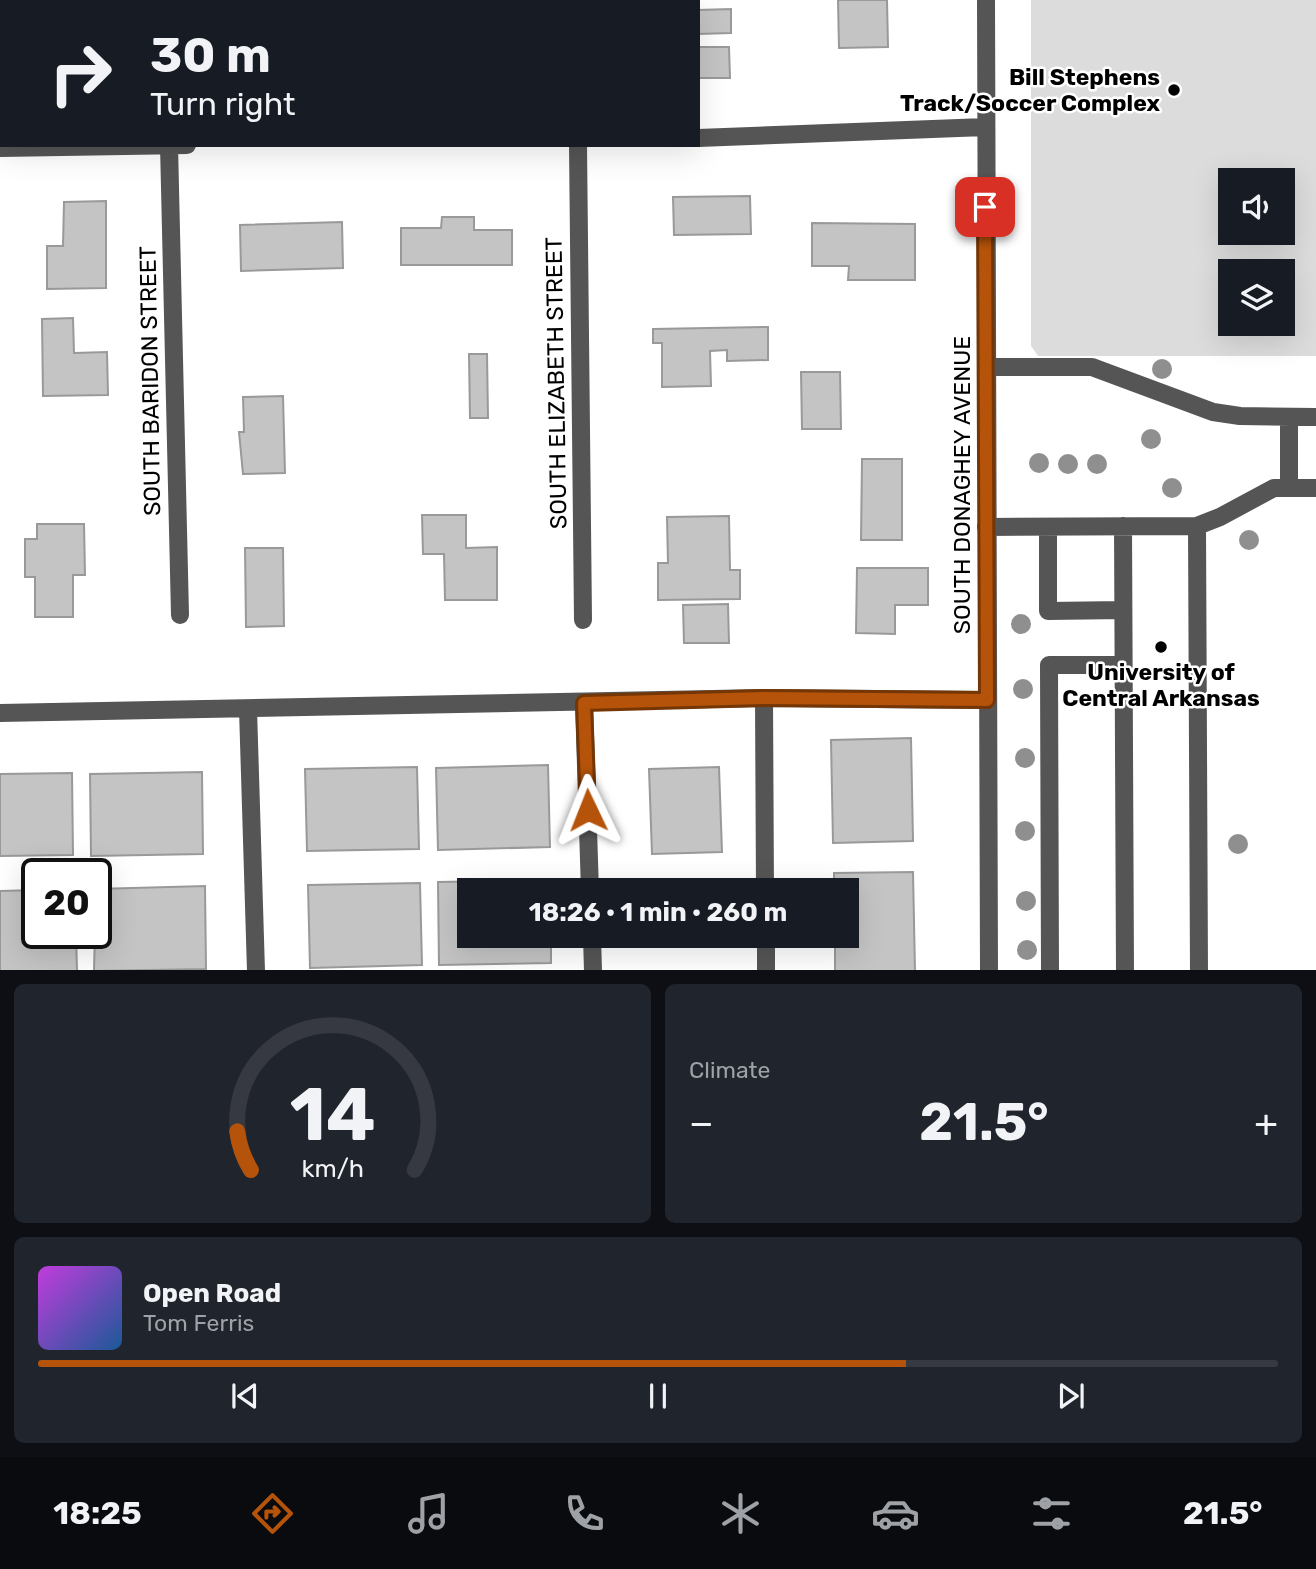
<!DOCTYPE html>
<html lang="en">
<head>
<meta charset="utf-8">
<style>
	:root { --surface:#171b24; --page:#20242c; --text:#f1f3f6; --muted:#9ea1a6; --line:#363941; --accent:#b45309 }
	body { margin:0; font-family:Rubik,sans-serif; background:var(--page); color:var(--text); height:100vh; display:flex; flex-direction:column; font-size:26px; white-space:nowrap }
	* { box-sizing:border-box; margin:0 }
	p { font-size:23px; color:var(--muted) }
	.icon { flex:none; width:38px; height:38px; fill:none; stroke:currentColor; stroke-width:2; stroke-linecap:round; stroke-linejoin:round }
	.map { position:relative; height:970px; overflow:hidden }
	.sheet { display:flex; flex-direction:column; gap:14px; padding:14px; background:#0d0f14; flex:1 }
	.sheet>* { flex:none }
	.top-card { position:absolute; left:0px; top:0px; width:700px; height:147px; box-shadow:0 7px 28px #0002; background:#171b24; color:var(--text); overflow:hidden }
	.buttons { position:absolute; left:1218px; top:168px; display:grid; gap:14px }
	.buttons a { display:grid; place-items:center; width:77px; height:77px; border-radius:0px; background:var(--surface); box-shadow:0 7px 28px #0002; font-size:35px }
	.speed { position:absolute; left:21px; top:858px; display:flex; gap:14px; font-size:35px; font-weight:700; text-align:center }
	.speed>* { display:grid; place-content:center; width:91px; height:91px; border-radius:50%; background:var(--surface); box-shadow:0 7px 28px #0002; line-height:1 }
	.speed .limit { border:4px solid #111; border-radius:10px; background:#fff; color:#111 }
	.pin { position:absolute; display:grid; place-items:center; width:60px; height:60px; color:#fff; margin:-30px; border-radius:14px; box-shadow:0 4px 10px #0006 }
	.me { position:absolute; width:77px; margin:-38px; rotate:358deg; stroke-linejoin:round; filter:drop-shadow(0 0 5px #0008) }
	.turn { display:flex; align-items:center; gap:24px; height:147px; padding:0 35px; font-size:32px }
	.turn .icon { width:91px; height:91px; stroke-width:2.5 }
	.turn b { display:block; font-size:49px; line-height:60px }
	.big { font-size:52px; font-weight:700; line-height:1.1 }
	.sheet .card { flex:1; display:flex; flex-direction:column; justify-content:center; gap:10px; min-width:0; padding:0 24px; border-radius:10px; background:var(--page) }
	.sheet .dial { align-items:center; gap:0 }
	.dial svg { height:182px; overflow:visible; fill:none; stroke:var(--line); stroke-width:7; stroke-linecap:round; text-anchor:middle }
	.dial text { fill:var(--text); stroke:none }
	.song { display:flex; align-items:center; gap:21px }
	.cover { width:84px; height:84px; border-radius:10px; background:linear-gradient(135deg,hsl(290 70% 55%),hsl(210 70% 35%)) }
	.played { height:7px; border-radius:4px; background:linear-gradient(90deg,var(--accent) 70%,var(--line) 70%) }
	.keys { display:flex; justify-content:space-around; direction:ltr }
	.heat { display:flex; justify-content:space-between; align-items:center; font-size:38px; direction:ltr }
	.sheet .tiles { flex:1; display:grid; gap:14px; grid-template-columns:1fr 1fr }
	.card:last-child { grid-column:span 2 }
	.trip { position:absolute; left:457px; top:878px; width:402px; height:70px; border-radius:0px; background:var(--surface); box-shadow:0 7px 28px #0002; font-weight:700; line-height:70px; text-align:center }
	.tab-bar { display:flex; height:112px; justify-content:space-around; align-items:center; background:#090b0e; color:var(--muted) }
	.tab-bar .icon { width:49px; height:49px }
	.tab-bar .current { color:var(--accent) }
	.tab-bar b { font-size:32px; color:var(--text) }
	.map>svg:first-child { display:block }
	.green { fill:#dcdcdc; fill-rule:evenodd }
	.building { fill:#c4c4c4; stroke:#999; stroke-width:2 }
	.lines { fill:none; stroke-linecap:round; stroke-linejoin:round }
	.minor { stroke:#555; stroke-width:18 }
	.tree { fill:#8f8f8f }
	.route-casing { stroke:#753606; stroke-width:18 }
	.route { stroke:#b45309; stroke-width:12 }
	.poi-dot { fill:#000; stroke:#fff; stroke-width:2.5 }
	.labels { text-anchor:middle; stroke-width:5; stroke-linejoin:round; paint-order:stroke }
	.poi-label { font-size:23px; font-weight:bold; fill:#000; stroke:#fff; text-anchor:end }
	.street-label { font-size:23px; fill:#000; stroke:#fff }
</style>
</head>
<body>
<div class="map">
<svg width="1316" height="971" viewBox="0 0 1316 971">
	<rect width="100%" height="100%" fill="#fff"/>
	<!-- green -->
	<path class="green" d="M1031 0H1316V356H1038L1031 346ZM1230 180H1283V233H1230ZM1283 271V324H1230V271Z"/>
	<!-- building -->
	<path class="building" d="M838 0H887L888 47 839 48Z
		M731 9V33L698 34V10Z
		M0 27H2V67H0Z
		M698 47H729L730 78H698Z
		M750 196 751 234 674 235 673 197Z
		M106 201V288L47 289V246H63L64 202Z
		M442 217H474V230H512V265H401V228H441Z
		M342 222 343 268 241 271 240 225Z
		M812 223 915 224V280H848L849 266H812Z
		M73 318 74 353 107 352 108 395 43 396 42 319Z
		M768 327V360L727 361V350L710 351 711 386 662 387V343H653V329Z
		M469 354H487L488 418H470Z
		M801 372H840L841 429H802Z
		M283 396 285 473 243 474 239 432H244L243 397Z
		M862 459H902V540H861Z
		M422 515H466V548L497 547V600H445L444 554H423Z
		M729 516 730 570H740V599L658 600V563H668L667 517Z
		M37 524H84L85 575H73V617H35V577H25V539H37Z
		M245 548H283L284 626 246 627Z
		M857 568H928V605H895V634L856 633Z
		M728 604 729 643H684L683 605Z
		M911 738 913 841 833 843 831 740Z
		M548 765 550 847 438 850 436 768Z
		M417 767 419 849 307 851 305 769Z
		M719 767 722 852 652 854 649 769Z
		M202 772 203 854 91 856 90 774Z
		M72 773 73 855 0 856V774Z
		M913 872 915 971H835V936H847V891H834V873Z
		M550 880V891H469V936H551V963L439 965 438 882Z
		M420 883 422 965 310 968 308 885Z
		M205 886 206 969 94 971 96 889Z
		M37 890V933H76L77 971H0V891Z"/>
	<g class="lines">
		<!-- minor -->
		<path class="minor" d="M167 0V2
			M576 0V2
			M986 0 989 971
			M698 138 985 127
			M169 145 180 615
			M578 145 583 620
			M0 148 187 145
			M986 367H1092L1213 412 1240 416 1316 417
			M1289 488V417
			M1123 526 1125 971
			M1197 526 1199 971
			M986 527 1197 526 1220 517 1274 488H1316
			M1048 527V611L1123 610
			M764 698 765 891
			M584 703 590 891
			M248 709 256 971
			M0 713 764 698 987 700
			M592 936 593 971
			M766 936V971
			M1050 971 1049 665H1123"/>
	</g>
	<!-- trees -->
	<g class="tree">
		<circle cx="1162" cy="369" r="10"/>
		<circle cx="1151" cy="439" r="10"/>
		<circle cx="1039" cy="463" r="10"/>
		<circle cx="1068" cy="464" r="10"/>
		<circle cx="1097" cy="464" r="10"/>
		<circle cx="1172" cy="488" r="10"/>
		<circle cx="1249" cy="540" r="10"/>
		<circle cx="1021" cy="624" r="10"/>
		<circle cx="1023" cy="689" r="10"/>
		<circle cx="1025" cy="758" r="10"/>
		<circle cx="1025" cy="831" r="10"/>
		<circle cx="1238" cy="844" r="10"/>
		<circle cx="1026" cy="901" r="10"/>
		<circle cx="1027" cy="950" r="10"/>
	</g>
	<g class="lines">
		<defs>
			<path id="route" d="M588 810 584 703 764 698 987 700 985 207"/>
		</defs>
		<!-- route casing -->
		<use href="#route" class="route-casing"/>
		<!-- route -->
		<use href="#route" class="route"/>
	</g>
	<!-- markers -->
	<g class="poi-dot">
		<circle cx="1174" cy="90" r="7"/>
		<circle cx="1161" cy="647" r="7"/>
	</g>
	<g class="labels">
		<!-- poi labels -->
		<g class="poi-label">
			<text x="1160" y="85">Bill Stephens<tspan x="1160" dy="26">Track/Soccer Complex</tspan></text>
			<text x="1161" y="680" text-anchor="middle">University of<tspan x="1161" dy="26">Central Arkansas</tspan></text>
		</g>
		<!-- street labels -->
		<g class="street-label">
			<text transform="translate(150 381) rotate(-91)" y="8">SOUTH BARIDON STREET</text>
			<text transform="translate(556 383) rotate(-91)" y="8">SOUTH ELIZABETH STREET</text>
			<text transform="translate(962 485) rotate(-90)" y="8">SOUTH DONAGHEY AVENUE</text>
		</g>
	</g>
</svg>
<div class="buttons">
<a><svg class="icon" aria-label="sound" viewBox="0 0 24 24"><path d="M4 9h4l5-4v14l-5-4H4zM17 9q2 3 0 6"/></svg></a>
<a><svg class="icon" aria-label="layers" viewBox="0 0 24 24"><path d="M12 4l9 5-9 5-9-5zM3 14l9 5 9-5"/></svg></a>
</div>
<div class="speed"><div class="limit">20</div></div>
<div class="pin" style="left:985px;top:207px;background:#d93025"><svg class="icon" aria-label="arrive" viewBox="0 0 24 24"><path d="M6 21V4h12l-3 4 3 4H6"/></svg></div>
<svg class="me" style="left:588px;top:810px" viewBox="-20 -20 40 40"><path d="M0-17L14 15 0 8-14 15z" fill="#b45309" stroke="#fff" stroke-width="4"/></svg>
<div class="trip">18:26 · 1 min · 260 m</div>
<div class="top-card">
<div class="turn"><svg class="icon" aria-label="right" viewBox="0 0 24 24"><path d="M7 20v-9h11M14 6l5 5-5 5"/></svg><div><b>30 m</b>Turn right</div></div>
</div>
</div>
<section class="sheet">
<div class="tiles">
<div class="card dial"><svg viewBox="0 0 100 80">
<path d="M14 69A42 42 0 1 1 86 69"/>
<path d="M14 69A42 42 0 0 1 8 52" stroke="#b45309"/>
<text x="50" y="56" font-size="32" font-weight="700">14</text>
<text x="50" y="72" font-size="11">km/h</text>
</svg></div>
<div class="card"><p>Climate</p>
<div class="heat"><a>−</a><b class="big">21.5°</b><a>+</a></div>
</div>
<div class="card">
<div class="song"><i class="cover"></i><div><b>Open Road</b><p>Tom Ferris</p></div></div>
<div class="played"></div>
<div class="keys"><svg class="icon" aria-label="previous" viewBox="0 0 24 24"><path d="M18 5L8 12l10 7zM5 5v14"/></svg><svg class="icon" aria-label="pause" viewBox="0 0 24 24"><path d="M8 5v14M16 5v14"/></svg><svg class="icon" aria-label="next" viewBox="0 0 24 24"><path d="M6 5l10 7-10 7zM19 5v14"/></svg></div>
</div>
</div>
</section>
<nav class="tab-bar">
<b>18:25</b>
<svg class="icon current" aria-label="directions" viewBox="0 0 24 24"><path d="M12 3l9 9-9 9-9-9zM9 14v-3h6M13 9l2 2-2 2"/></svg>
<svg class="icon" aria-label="music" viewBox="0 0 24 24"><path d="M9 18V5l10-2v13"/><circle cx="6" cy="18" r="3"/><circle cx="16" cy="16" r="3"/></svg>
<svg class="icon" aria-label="phone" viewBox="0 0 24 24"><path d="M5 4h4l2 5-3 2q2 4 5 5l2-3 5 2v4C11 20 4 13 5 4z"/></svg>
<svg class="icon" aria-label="climate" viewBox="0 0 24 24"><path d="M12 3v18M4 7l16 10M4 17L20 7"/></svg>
<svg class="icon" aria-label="car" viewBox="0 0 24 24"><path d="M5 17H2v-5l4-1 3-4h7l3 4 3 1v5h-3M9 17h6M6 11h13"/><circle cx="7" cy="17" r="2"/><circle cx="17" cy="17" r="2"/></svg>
<svg class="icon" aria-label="filters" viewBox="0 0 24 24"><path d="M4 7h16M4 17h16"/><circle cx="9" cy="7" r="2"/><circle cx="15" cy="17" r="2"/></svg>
<b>21.5°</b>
</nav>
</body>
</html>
